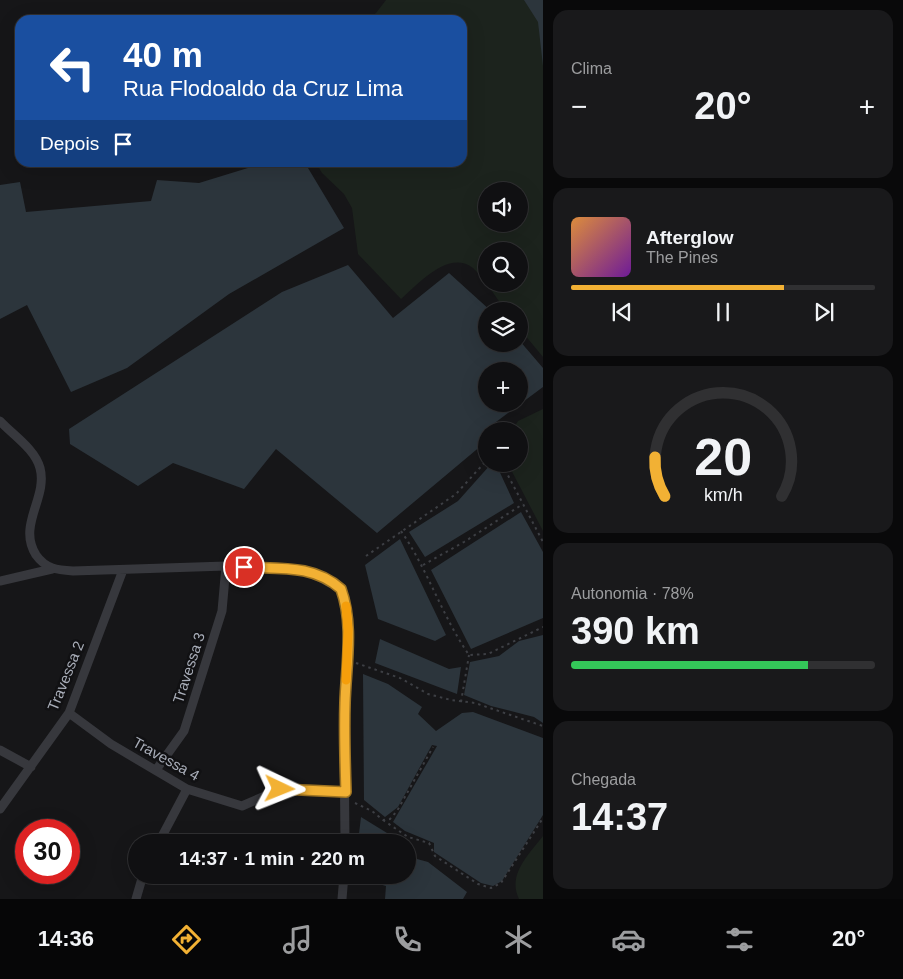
<!DOCTYPE html>
<html lang="pt">
<head>
<meta charset="utf-8">
<style>
	:root { --surface:#101012; --page:#19191b; --text:#f1f3f6; --muted:#9c9d9f; --line:#303032; --accent:#f2b134 }
	body { margin:0; font-family:Arial,sans-serif; background:var(--page); color:var(--text); height:100vh; display:flex; flex-direction:column; font-size:19px; white-space:nowrap }
	* { box-sizing:border-box; margin:0 }
	p { font-size:16px; color:var(--muted) }
	.icon { flex:none; width:28px; height:28px; fill:none; stroke:currentColor; stroke-width:2; stroke-linecap:round; stroke-linejoin:round }
	.map { position:relative; flex:1; overflow:hidden }
	.sheet { display:flex; flex-direction:column; gap:10px; padding:10px; background:#09090a; width:360px }
	.sheet>* { flex:none }
	.top-card { position:absolute; left:15px; top:15px; width:452px; height:152px; border-radius:15px; box-shadow:0 5px 20px #0002,0 0 0 1px var(--line); background:#1a4fa0; color:#fff; overflow:hidden }
	.tools { position:absolute; left:478px; top:182px; display:grid; gap:10px }
	.tools a { display:grid; place-items:center; width:50px; height:50px; border-radius:50%; background:var(--surface); box-shadow:0 5px 20px #0002,0 0 0 1px var(--line); font-size:25px }
	.speed { position:absolute; left:15px; top:819px; display:flex; gap:10px; font-size:25px; font-weight:700; text-align:center }
	.speed>* { display:grid; place-content:center; width:65px; height:65px; border-radius:50%; background:var(--surface); box-shadow:0 5px 20px #0002,0 0 0 1px var(--line); line-height:1 }
	.speed .limit { border:8px solid #d22; background:#fff; color:#111 }
	.pin { position:absolute; display:grid; place-items:center; width:42px; height:42px; color:#fff; margin:-21px; border:2px solid #fff; border-radius:50%; box-shadow:0 1px 5px #0007 }
	.me { position:absolute; width:55px; margin:-28px; rotate:92deg; stroke-linejoin:round; filter:drop-shadow(0 0 4px #0008) }
	.turn { display:flex; align-items:center; gap:18px; height:105px; padding:0 25px; font-size:22px }
	.turn .icon { width:65px; height:65px; stroke-width:2.5 }
	.turn b { display:block; font-size:35px; line-height:42px }
	.then { display:flex; align-items:center; height:48px; padding:0 25px; background:#0003; gap:10px; font-size:19px }
	.big { font-size:38px; font-weight:800; line-height:1.1 }
	.sheet .widget { flex:1; display:flex; flex-direction:column; justify-content:center; gap:8px; min-width:0; padding:0 18px; border-radius:15px; background:var(--page) }
	.sheet .dial { align-items:center; gap:0 }
	.dial svg { height:130px; overflow:visible; fill:none; stroke:var(--line); stroke-width:7; stroke-linecap:round; text-anchor:middle }
	.dial text { fill:var(--text); stroke:none }
	.song { display:flex; align-items:center; gap:15px }
	.cover { width:60px; height:60px; border-radius:8px; background:linear-gradient(135deg,hsl(30 70% 55%),hsl(280 70% 35%)) }
	.played { height:5px; border-radius:2px; background:linear-gradient(90deg,var(--accent) 70%,var(--line) 70%) }
	.keys { display:flex; justify-content:space-around; direction:ltr }
	.heat { display:flex; justify-content:space-between; align-items:center; font-size:28px; direction:ltr }
	.charge { height:8px; border-radius:4px; background:linear-gradient(90deg,#34c759 78%,var(--line) 0) }
	.trip { position:absolute; left:128px; top:834px; width:288px; height:50px; border-radius:25px; background:var(--surface); box-shadow:0 5px 20px #0002,0 0 0 1px var(--line); font-weight:800; line-height:50px; text-align:center }
	.tab-bar { display:flex; height:80px; justify-content:space-around; align-items:center; background:#060607; color:var(--muted) }
	.tab-bar .icon { width:35px; height:35px }
	.tab-bar .selected { color:var(--accent) }
	.tab-bar b { font-size:22px; color:var(--text) }
	main { display:flex; flex:1; min-height:0 }
	.map>svg:first-child { display:block }
	.green { fill:#1c231d; fill-rule:evenodd }
	.water { fill:#2c353c; fill-rule:evenodd }
	.lines { fill:none; stroke-linecap:round; stroke-linejoin:round }
	.path { stroke:#3d3f44; stroke-width:2; stroke-dasharray:2.5 4; stroke-linecap:butt }
	.street { stroke:#37383d; stroke-width:9 }
	.route-casing { stroke:#9d7322; stroke-width:12 }
	.route { stroke:#f2b134; stroke-width:9 }
	.slow { stroke:#f59e0b; stroke-width:9 }
	.labels { text-anchor:middle; stroke-width:5; stroke-linejoin:round; paint-order:stroke }
	.street-label { font-size:15px; fill:#a8adb8; stroke:#111113 }
</style>
</head>
<body>
<main>
<div class="map">
<svg width="543" height="899" viewBox="0 0 543 899">
	<rect width="100%" height="100%" fill="#161618"/>
	<!-- green -->
	<path class="green" d="M386 0H543V357L519 328V311H506C496 298 485 279 473 268 449 249 418 284 401 299L358 254 352 208 344 194 322 173 316 163 462 162V20H366L376 13ZM486 191H519V224H486ZM486 251H519V284H486Z
		M543 409V531L508 464H519V431H512L518 421Z
		M543 836V899H519C507 875 529 854 543 836Z"/>
	<!-- water -->
	<path class="water" d="M524 0H543V66L538 22Z
		M264 163H305L344 228 229 294 127 368 71 392 27 305 0 319V185L20 182 26 212 151 201 157 180 199 183Z
		M348 265 393 318 449 273 491 311H486V344H519V340L543 368V387L492 425 489 431H486L482 445 377 533 276 449 244 489 173 463 138 486 70 444 69 429 282 292ZM486 371H519V404H486Z
		M491 464H496L514 503 425 557 409 532 458 501Z
		M521 512 543 552V618L471 649 431 570Z
		M400 539 446 635 435 641 378 619 365 565Z
		M543 635V723L534 717 491 706 464 695 470 662 499 656 519 641Z
		M380 639 449 669 461 667 457 694 375 663Z
		M363 674 388 684 422 707 418 714 436 731 462 713 473 712 543 738V815L502 881 493 886 481 883 434 852V843L405 831 393 822 437 746 432 745 398 807 385 817 364 800Z
		M361 817 400 841V842H358Z
		M406 856 428 862 467 892 463 899H385L386 886 354 877V875H406Z"/>
	<g class="lines">
		<!-- path -->
		<path class="path" d="M502 464 543 542
			M401 531C428 570 442 616 469 655L488 654 543 627
			M366 556 456 494 486 461
			M423 565 464 542 523 504
			M356 663 400 678 428 694 451 700 475 703 543 726
			M461 702 469 655
			M355 803 372 811 383 820 390 819 397 811 433 747
			M383 820 408 837 429 843 435 856 478 884 491 888 501 883 543 818"/>
		<!-- street -->
		<path class="street" d="M0 421C13 435 35 449 40 468 48 498 17 525 36 555 46 569 57 570 73 571L226 566 279 568 312 573 341 589 348 618 344 738 345 842
			M0 581 52 569
			M69 713 111 744 187 789 242 806 281 789 346 792
			M0 750 31 767
			M156 770 184 731 222 611 226 566
			M0 809 69 713 123 570
			M159 842 187 789
			M136 899 143 875
			M342 899 344 875"/>
	</g>
	<g class="lines">
		<defs>
			<path id="route" d="M244 567C278 569 313 564 341 589 354 625 346 666 345 703 344 733 345 762 346 792L280 789"/>
		</defs>
		<!-- route casing -->
		<use href="#route" class="route-casing"/>
		<!-- route -->
		<use href="#route" class="route"/>
		<!-- slow -->
		<path class="slow" d="M346 680 348 630 346 606"/>
	</g>
	<g class="labels">
		<!-- street labels -->
		<g class="street-label">
			<text transform="translate(189 668) rotate(-72)" y="5">Travessa 3</text>
			<text transform="translate(66 676) rotate(-68)" y="5">Travessa 2</text>
			<text transform="translate(166 759) rotate(29)" y="5">Travessa 4</text>
		</g>
	</g>
</svg>
<div class="tools">
<a><svg class="icon" aria-label="sound" viewBox="0 0 24 24"><path d="M4 9h4l5-4v14l-5-4H4zM17 9q2 3 0 6"/></svg></a>
<a><svg class="icon" aria-label="search" viewBox="0 0 24 24"><circle cx="10" cy="10" r="6"/><path d="M15 15l6 6"/></svg></a>
<a><svg class="icon" aria-label="layers" viewBox="0 0 24 24"><path d="M12 4l9 5-9 5-9-5zM3 14l9 5 9-5"/></svg></a>
<a>+</a>
<a>−</a>
</div>
<div class="speed"><div class="limit">30</div></div>
<div class="pin" style="left:244px;top:567px;background:#d93025"><svg class="icon" aria-label="arrive" viewBox="0 0 24 24"><path d="M6 21V4h12l-3 4 3 4H6"/></svg></div>
<svg class="me" style="left:280px;top:789px" viewBox="-20 -20 40 40"><path d="M0-17L14 15 0 8-14 15z" fill="#f2b134" stroke="#fff" stroke-width="4"/></svg>
<div class="trip">14:37 · 1 min · 220 m</div>
<div class="top-card">
<div class="turn"><svg class="icon" aria-label="left" viewBox="0 0 24 24"><path d="M17 20v-9H6M10 6l-5 5 5 5"/></svg><div><b>40 m</b>Rua Flodoaldo da Cruz Lima</div></div>
<div class="then">Depois<svg class="icon" aria-label="arrive" viewBox="0 0 24 24"><path d="M6 21V4h12l-3 4 3 4H6"/></svg></div>
</div>
</div>
<section class="sheet">
<div class="widget"><p>Clima</p>
<div class="heat"><a>−</a><b class="big">20°</b><a>+</a></div>
</div>
<div class="widget">
<div class="song"><i class="cover"></i><div><b>Afterglow</b><p>The Pines</p></div></div>
<div class="played"></div>
<div class="keys"><svg class="icon" aria-label="previous" viewBox="0 0 24 24"><path d="M18 5L8 12l10 7zM5 5v14"/></svg><svg class="icon" aria-label="pause" viewBox="0 0 24 24"><path d="M8 5v14M16 5v14"/></svg><svg class="icon" aria-label="next" viewBox="0 0 24 24"><path d="M6 5l10 7-10 7zM19 5v14"/></svg></div>
</div>
<div class="widget dial"><svg viewBox="0 0 100 80">
<path d="M14 69A42 42 0 1 1 86 69"/>
<path d="M14 69A42 42 0 0 1 8 45" stroke="#f2b134"/>
<text x="50" y="56" font-size="32" font-weight="700">20</text>
<text x="50" y="72" font-size="11">km/h</text>
</svg></div>
<div class="widget"><p>Autonomia · 78%</p><b class="big">390 km</b><div class="charge"></div></div>
<div class="widget"><p>Chegada</p><b class="big">14:37</b></div>
</section>
</main>
<nav class="tab-bar">
<b>14:36</b>
<svg class="icon selected" aria-label="directions" viewBox="0 0 24 24"><path d="M12 3l9 9-9 9-9-9zM9 14v-3h6M13 9l2 2-2 2"/></svg>
<svg class="icon" aria-label="music" viewBox="0 0 24 24"><path d="M9 18V5l10-2v13"/><circle cx="6" cy="18" r="3"/><circle cx="16" cy="16" r="3"/></svg>
<svg class="icon" aria-label="phone" viewBox="0 0 24 24"><path d="M5 4h4l2 5-3 2q2 4 5 5l2-3 5 2v4C11 20 4 13 5 4z"/></svg>
<svg class="icon" aria-label="climate" viewBox="0 0 24 24"><path d="M12 3v18M4 7l16 10M4 17L20 7"/></svg>
<svg class="icon" aria-label="car" viewBox="0 0 24 24"><path d="M5 17H2v-5l4-1 3-4h7l3 4 3 1v5h-3M9 17h6M6 11h13"/><circle cx="7" cy="17" r="2"/><circle cx="17" cy="17" r="2"/></svg>
<svg class="icon" aria-label="filters" viewBox="0 0 24 24"><path d="M4 7h16M4 17h16"/><circle cx="9" cy="7" r="2"/><circle cx="15" cy="17" r="2"/></svg>
<b>20°</b>
</nav>
</body>
</html>
